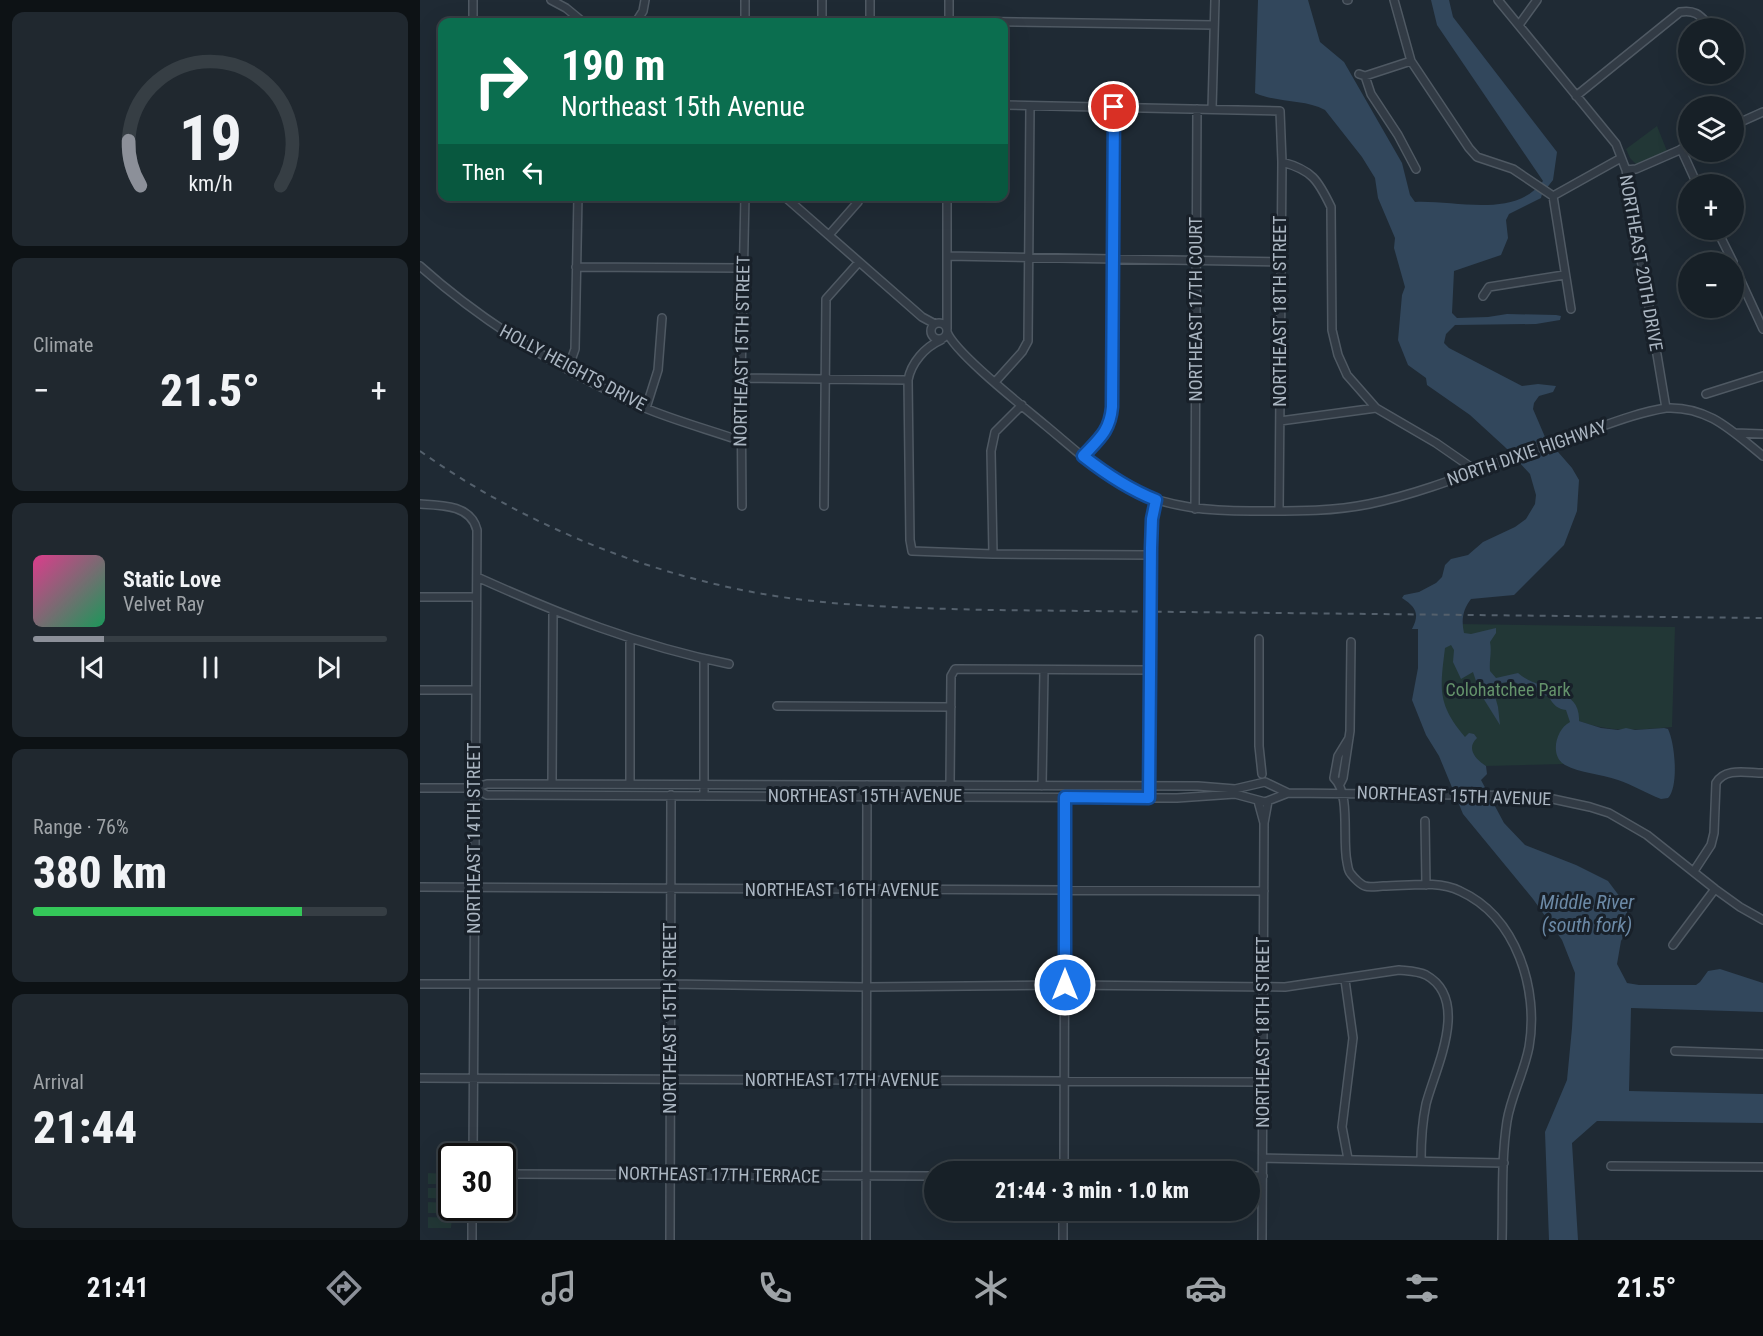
<!DOCTYPE html>
<html lang="en">
<head>
<meta charset="utf-8">
<style>
	:root { --surface:#172027; --page:#20282f; --text:#f1f3f6; --muted:#9ea3a7; --line:#363e44; --accent:#8c9099 }
	body { margin:0; font-family:"Roboto Condensed",sans-serif; background:var(--page); color:var(--text); height:100vh; display:flex; flex-direction:column; font-size:22px; white-space:nowrap }
	* { box-sizing:border-box; margin:0 }
	p { font-size:20px; color:var(--muted) }
	.icon { flex:none; width:33px; height:33px; fill:none; stroke:currentColor; stroke-width:2; stroke-linecap:round; stroke-linejoin:round }
	.map { position:relative; flex:1; overflow:hidden }
	.details { display:flex; flex-direction:column; gap:12px; padding:12px; background:#0d1215; width:420px }
	.details>* { flex:none }
	.banner { position:absolute; left:18px; top:18px; width:570px; height:183px; border-radius:12px; box-shadow:0 6px 24px #0002,0 0 0 2px var(--line); background:#0b6e4f; color:#fff; overflow:hidden }
	.fabs { position:absolute; left:1258px; top:18px; display:grid; gap:12px }
	.fabs a { display:grid; place-items:center; width:66px; height:66px; border-radius:50%; background:var(--surface); box-shadow:0 6px 24px #0002,0 0 0 2px var(--line); font-size:30px }
	.speed { position:absolute; left:18px; top:1143px; display:flex; gap:12px; font-size:30px; font-weight:700; text-align:center }
	.speed>* { display:grid; place-content:center; width:78px; height:78px; border-radius:50%; background:var(--surface); box-shadow:0 6px 24px #0002,0 0 0 2px var(--line); line-height:1 }
	.speed .limit { border:3px solid #111; border-radius:9px; background:#fff; color:#111 }
	.pin { position:absolute; display:grid; place-items:center; width:51px; height:51px; color:#fff; margin:-26px; border:3px solid #fff; border-radius:50%; box-shadow:0 2px 6px #0007 }
	.me { position:absolute; width:66px; margin:-33px; rotate:0deg; stroke-linejoin:round; filter:drop-shadow(0 0 4px #0008) }
	.turn { display:flex; align-items:center; gap:21px; height:126px; padding:0 24px; font-size:27px }
	.turn .icon { width:78px; height:78px; stroke-width:2.5 }
	.turn b { display:block; font-size:42px; line-height:51px }
	.then { display:flex; align-items:center; height:57px; padding:0 24px; background:#0003; gap:12px; font-size:22px }
	.big { font-size:45px; font-weight:800; line-height:1.1 }
	.details .card { flex:1; display:flex; flex-direction:column; justify-content:center; gap:9px; min-width:0; padding:0 21px; border-radius:12px; background:var(--page) }
	.details .dial { align-items:center; gap:0 }
	.dial svg { height:156px; overflow:visible; fill:none; stroke:var(--line); stroke-width:7; stroke-linecap:round; text-anchor:middle }
	.dial text { fill:var(--text); stroke:none }
	.song { display:flex; align-items:center; gap:18px }
	.cover { width:72px; height:72px; border-radius:9px; background:linear-gradient(135deg,hsl(330 70% 55%),hsl(150 70% 35%)) }
	.played { height:6px; border-radius:3px; background:linear-gradient(90deg,var(--accent) 20%,var(--line) 20%) }
	.keys { display:flex; justify-content:space-around; direction:ltr }
	.heat { display:flex; justify-content:space-between; align-items:center; font-size:33px; direction:ltr }
	.charge { height:9px; border-radius:4px; background:linear-gradient(90deg,#34c759 76%,var(--line) 0) }
	.trip { position:absolute; left:504px; top:1161px; width:336px; height:60px; border-radius:30px; background:var(--surface); box-shadow:0 6px 24px #0002,0 0 0 2px var(--line); font-weight:800; line-height:60px; text-align:center }
	.tabs { display:flex; height:96px; justify-content:space-around; align-items:center; background:#090d10; color:var(--muted) }
	.tabs .icon { width:42px; height:42px }
	.tabs .selected { color:var(--accent) }
	.tabs b { font-size:27px; color:var(--text) }
	main { display:flex; flex:1; min-height:0 }
	.map>svg:first-child { display:block }
	.green { fill:#223736 }
	.water { fill:#32475c }
	.lines { fill:none; stroke-linecap:round; stroke-linejoin:round }
	.minor-casing { stroke:#4f5963; stroke-width:10 }
	.minor { stroke:#323b45; stroke-width:7 }
	.rail { stroke:#54606c; stroke-width:2; stroke-dasharray:6 6; stroke-linecap:butt }
	.route-casing { stroke:#114b97; stroke-width:15 }
	.route { stroke:#1a73e8; stroke-width:10 }
	.labels { text-anchor:middle; stroke-width:6; stroke-linejoin:round; paint-order:stroke }
	.street-label { font-size:18px; fill:#abb6c2; stroke:#182029 }
	.park-label { font-size:18px; fill:#64926b; stroke:#182029 }
	.water-label { font-size:20px; font-style:italic; fill:#6c8aa7; stroke:#182029 }
</style>
</head>
<body>
<main>
<section class="details">
<div class="card dial"><svg viewBox="0 0 100 80">
<path d="M14 69A42 42 0 1 1 86 69"/>
<path d="M14 69A42 42 0 0 1 8 46" stroke="#8c9099"/>
<text x="50" y="56" font-size="32" font-weight="700">19</text>
<text x="50" y="72" font-size="11">km/h</text>
</svg></div>
<div class="card"><p>Climate</p>
<div class="heat"><a>−</a><b class="big">21.5°</b><a>+</a></div>
</div>
<div class="card">
<div class="song"><i class="cover"></i><div><b>Static Love</b><p>Velvet Ray</p></div></div>
<div class="played"></div>
<div class="keys"><svg class="icon" aria-label="previous" viewBox="0 0 24 24"><path d="M18 5L8 12l10 7zM5 5v14"/></svg><svg class="icon" aria-label="pause" viewBox="0 0 24 24"><path d="M8 5v14M16 5v14"/></svg><svg class="icon" aria-label="next" viewBox="0 0 24 24"><path d="M6 5l10 7-10 7zM19 5v14"/></svg></div>
</div>
<div class="card"><p>Range · 76%</p><b class="big">380 km</b><div class="charge"></div></div>
<div class="card"><p>Arrival</p><b class="big">21:44</b></div>
</section>
<div class="map">
<svg width="1343" height="1240" viewBox="0 0 1343 1240">
	<rect width="100%" height="100%" fill="#1f2a34"/>
	<!-- green -->
	<path class="green" d="M1237 126 1247 151 1216 164 1210 158 1206 149Z
		M1038 624 1255 627 1252 727C1216 730 1193 733 1159 721L1137 748 1140 761 1144 764 1066 766 1058 761 1024 714 1013 686 1019 644Z
		M8 1173 31 1174V1184H8Z
		M8 1188H31V1199L8 1198Z
		M8 1202 31 1203 32 1213H8Z
		M8 1217 32 1218 31 1228H8Z"/>
	<!-- water -->
	<path class="water" d="M838 0H888L900 42 924 62 982 163 990 195 995 202C1035 200 1095 219 1123 181L1017 25 1011 0H1029L1033 17 1137 152 1133 180 1122 194 1121 198 1089 214 1086 220 1088 238 1081 255 1034 271 1032 313 1037 318 1068 317 1087 314 1136 315 1141 316 1140 320 1116 324 1035 325 1026 334 1024 343 1029 348 1102 386 1118 384 1136 386 1133 392 1119 396 1114 403 1113 409 1125 437 1152 468 1159 480 1157 511 1144 545 1094 595 1051 599C1043 609 1041 620 1044 633L1051 634 1076 628V633L1070 642C1072 652 1069 661 1070 671L1076 678 1098 673C1117 691 1161 686 1159 721L1181 728 1198 730 1206 728 1215 730 1244 728 1248 729C1255 743 1259 787 1248 798L1241 799C1226 793 1213 785 1198 780 1181 774 1160 773 1145 765 1129 756 1136 729 1150 722L1146 710C1138 709 1133 705 1129 697L1092 681 1082 683 1080 689H1073L1078 707 1080 725 1060 693 1053 672 1041 679 1033 662 1034 650 1031 645 1025 648C1020 689 1017 704 1045 737L1049 733 1054 734 1057 738C1046 748 1055 759 1066 766L1067 774 1061 780 1084 823 1105 845 1156 865 1188 881 1206 905 1209 926 1201 941 1197 964 1207 983 1219 985H1276L1280 982 1288 971 1300 969 1343 983V1012L1211 1008 1209 1091 1343 1094V1123L1177 1121 1152 1143 1158 1240H1129L1125 1132 1147 1080 1152 1028 1155 973 1142 940 1113 899 1043 814 1019 756 1006 735 992 700 998 668V629H992C1000 614 996 607 982 598L984 595 999 592 1016 583 1022 577 1025 565 1031 559 1048 555 1063 542 1095 527 1106 519 1115 504 1116 495 1110 474 1086 448 1050 415 1007 385 1006 378 988 365 978 340 982 295 985 287 974 248 975 238 958 198 955 178 942 157 905 110C884 99 857 103 835 93Z"/>
	<g class="lines">
		<defs>
			<path id="minor" d="M53 0V22
				M131 0 146 8 163 22
				M927 0H928
				M974 0 991 61 1049 148 1057 157 1093 169 1133 196
				M1078 0 1196 144 1206 170 1246 408
				M529 21 794 25
				M216 22 223 11 225 0
				M325 22V0
				M402 22V0
				M450 22V0
				M529 22V0
				M1099 25 1117 0
				M939 74 945 76 991 61
				M945 76 951 94 978 135 996 169
				M1156 96 1260 12C1277 9 1281 17 1292 28
				M584 105 860 111 862 162 859 511
				M792 109 795 0
				M1314 125 1343 112
				M1261 149 1277 184
				M862 162C892 170 898 180 911 207L912 330 918 355 927 375 956 408 1016 443 1055 470
				M1206 170 1216 169 1269 146
				M364 196 502 317 515 324
				M1133 196 1151 309
				M1133 196 1201 158
				M1297 230 1313 262
				M409 235 438 202 440 196
				M527 256 860 262
				M0 266C66 325 145 372 225 408 256 421 290 430 321 441
				M1314 266 1343 329
				M156 267 323 268
				M1063 296 1069 287 1144 275
				M511 331a8 8 0 1 1 16 0a8 8 0 1 1-16 0Z
				M527 329V196
				M527 332C535 353 605 408 625 425 653 448 680 474 712 490 750 508 790 511 831 511 870 511 910 512 949 504 1018 490 1083 458 1151 437 1182 427 1214 413 1246 408 1288 406 1312 431 1343 456
				M521 340C505 347 491 363 488 380L490 540 492 551 573 554 731 555
				M148 369 155 349 158 196
				M321 378 488 380
				M575 382 602 352 608 341 610 106
				M1286 394 1343 376
				M226 408 238 370 242 318
				M860 421 956 408
				M1315 433 1343 434
				M663 456C679 439 690 431 692 407L695 107
				M0 504C22 505 51 505 57 530L53 1156
				M322 506 321 378 325 196
				M404 506 406 299 439 262
				M775 509 777 109
				M573 554 571 451 575 432 602 405
				M57 577C139 614 219 646 309 664
				M0 597H56
				M839 639V746L842 774
				M284 659V795
				M0 690H55
				M357 706 531 707
				M929 738 918 756 914 778C931 794 922 839 927 862 928 867 928 871 931 874 934 878 941 885 945 886 950 888 958 886 963 886 987 886 1018 880 1040 891 1097 917 1119 990 1109 1047 1104 1073 1091 1096 1087 1121 1081 1160 1083 1201 1082 1240
				M132 784 133 611
				M210 784V639
				M920 784 923 778 930 731 931 642
				M530 785 531 676 535 669 729 670
				M622 786 624 670
				M0 788H54L67 784 778 786 815 789 845 782 868 793
				M54 788 67 795 757 798 815 794 845 802 868 793 1119 796 1170 807 1189 813 1227 835 1295 889 1320 907 1343 920
				M729 791 731 548 732 519 736 500
				M838 801 844 823 848 801
				M1005 821 1006 885
				M1274 871 1291 845 1294 833 1296 783C1305 767 1327 773 1343 773
				M0 887 844 891
				M1253 945 1295 889
				M925 980 933 1038 922 1127 928 1159
				M0 984H251L447 987 645 985 865 987 979 970C988 971 998 971 1006 975 1051 1000 1015 1069 1006 1104 1002 1123 1001 1141 1001 1160
				M1255 1051 1343 1054
				M0 1078 843 1082
				M843 1158 1084 1163
				M1191 1166 1343 1167
				M644 1172 645 797
				M82 1174 514 1176
				M830 1176H843
				M52 1240V1208
				M250 1240 251 795
				M446 1240 447 785
				M643 1240V1210
				M842 1240 844 823"/>
		</defs>
		<!-- minor casing -->
		<use href="#minor" class="minor-casing"/>
		<!-- minor -->
		<use href="#minor" class="minor"/>
		<!-- rail -->
		<path class="rail" d="M0 451C104 525 230 576 355 596 426 607 497 608 569 610L1343 618"/>
	</g>
	<g class="lines">
		<defs>
			<path id="route" d="M645 985V797L729 798 731 548 732 519 736 500C708 489 686 474 663 456 679 439 690 431 692 407L694 107"/>
		</defs>
		<!-- route casing -->
		<use href="#route" class="route-casing"/>
		<!-- route -->
		<use href="#route" class="route"/>
	</g>
	<g class="labels">
		<!-- street labels -->
		<g class="street-label">
			<text transform="translate(1221 263) rotate(80)" y="6">NORTHEAST 20TH DRIVE</text>
			<text transform="translate(776 309) rotate(-90)" y="6">NORTHEAST 17TH COURT</text>
			<text transform="translate(860 311) rotate(-90)" y="6">NORTHEAST 18TH STREET</text>
			<text transform="translate(322 351) rotate(-89)" y="6">NORTHEAST 15TH STREET</text>
			<text transform="translate(153 368) rotate(28)" y="6">HOLLY HEIGHTS DRIVE</text>
			<text transform="translate(1107 453) rotate(-19)" y="6">NORTH DIXIE HIGHWAY</text>
			<text x="445" y="802">NORTHEAST 15TH AVENUE</text>
			<text transform="translate(1034 796) rotate(2)" y="6">NORTHEAST 15TH AVENUE</text>
			<text transform="translate(54 838) rotate(-90)" y="6">NORTHEAST 14TH STREET</text>
			<text x="422" y="896">NORTHEAST 16TH AVENUE</text>
			<text transform="translate(250 1018) rotate(-90)" y="6">NORTHEAST 15TH STREET</text>
			<text transform="translate(843 1032) rotate(-90)" y="6">NORTHEAST 18TH STREET</text>
			<text x="422" y="1086">NORTHEAST 17TH AVENUE</text>
			<text transform="translate(299 1175) rotate(1)" y="6">NORTHEAST 17TH TERRACE</text>
		</g>
		<!-- park labels -->
		<g class="park-label">
			<text x="1088" y="696">Colohatchee Park</text>
		</g>
		<!-- water labels -->
		<g class="water-label">
			<text x="1167" y="909">Middle River<tspan x="1167" dy="23">(south fork)</tspan></text>
		</g>
	</g>
</svg>
<div class="fabs">
<a><svg class="icon" aria-label="search" viewBox="0 0 24 24"><circle cx="10" cy="10" r="6"/><path d="M15 15l6 6"/></svg></a>
<a><svg class="icon" aria-label="layers" viewBox="0 0 24 24"><path d="M12 4l9 5-9 5-9-5zM3 14l9 5 9-5"/></svg></a>
<a>+</a>
<a>−</a>
</div>
<div class="speed"><div class="limit">30</div></div>
<div class="pin" style="left:694px;top:107px;background:#d93025"><svg class="icon" aria-label="arrive" viewBox="0 0 24 24"><path d="M6 21V4h12l-3 4 3 4H6"/></svg></div>
<svg class="me" style="left:645px;top:985px" viewBox="-20 -20 40 40"><circle r="17" fill="#1a73e8" stroke="#fff" stroke-width="3"/><path d="M0-11L8 9 0 5-8 9z" fill="#fff"/></svg>
<div class="trip">21:44 · 3 min · 1.0 km</div>
<div class="banner">
<div class="turn"><svg class="icon" aria-label="right" viewBox="0 0 24 24"><path d="M7 20v-9h11M14 6l5 5-5 5"/></svg><div><b>190 m</b>Northeast 15th Avenue</div></div>
<div class="then">Then<svg class="icon" aria-label="left" viewBox="0 0 24 24"><path d="M17 20v-9H6M10 6l-5 5 5 5"/></svg></div>
</div>
</div>
</main>
<nav class="tabs">
<b>21:41</b>
<svg class="icon selected" aria-label="directions" viewBox="0 0 24 24"><path d="M12 3l9 9-9 9-9-9zM9 14v-3h6M13 9l2 2-2 2"/></svg>
<svg class="icon" aria-label="music" viewBox="0 0 24 24"><path d="M9 18V5l10-2v13"/><circle cx="6" cy="18" r="3"/><circle cx="16" cy="16" r="3"/></svg>
<svg class="icon" aria-label="phone" viewBox="0 0 24 24"><path d="M5 4h4l2 5-3 2q2 4 5 5l2-3 5 2v4C11 20 4 13 5 4z"/></svg>
<svg class="icon" aria-label="climate" viewBox="0 0 24 24"><path d="M12 3v18M4 7l16 10M4 17L20 7"/></svg>
<svg class="icon" aria-label="car" viewBox="0 0 24 24"><path d="M5 17H2v-5l4-1 3-4h7l3 4 3 1v5h-3M9 17h6M6 11h13"/><circle cx="7" cy="17" r="2"/><circle cx="17" cy="17" r="2"/></svg>
<svg class="icon" aria-label="filters" viewBox="0 0 24 24"><path d="M4 7h16M4 17h16"/><circle cx="9" cy="7" r="2"/><circle cx="15" cy="17" r="2"/></svg>
<b>21.5°</b>
</nav>
</body>
</html>
